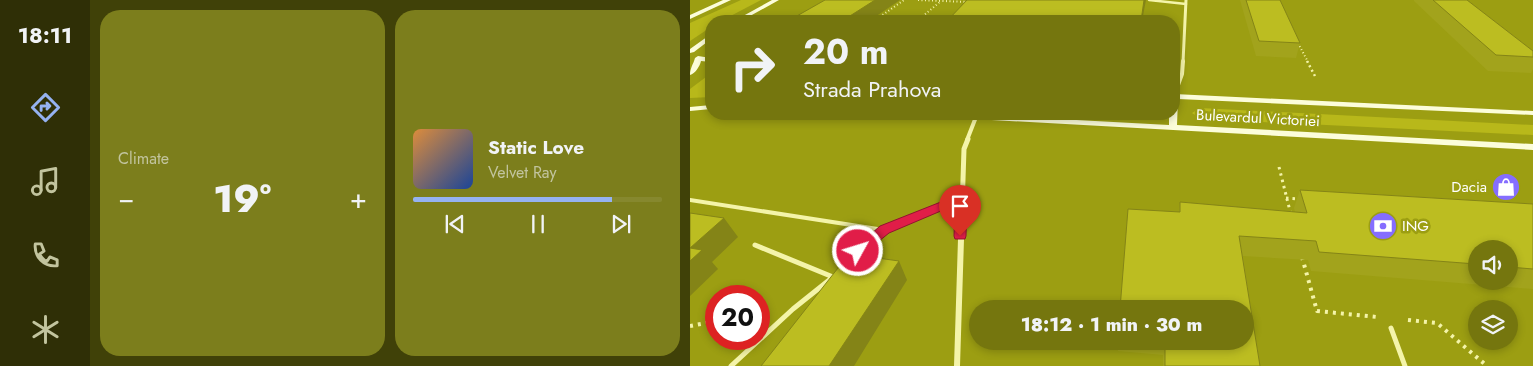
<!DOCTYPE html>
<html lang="en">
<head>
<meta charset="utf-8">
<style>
	:root { --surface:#75760e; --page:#7c7e1c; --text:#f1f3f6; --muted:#c2c49e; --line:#86882e; --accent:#95b2f1 }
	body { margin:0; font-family:Jost,sans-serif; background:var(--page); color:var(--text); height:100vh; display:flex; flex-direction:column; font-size:19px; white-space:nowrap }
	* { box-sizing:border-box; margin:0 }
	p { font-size:16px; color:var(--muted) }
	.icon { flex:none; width:28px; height:28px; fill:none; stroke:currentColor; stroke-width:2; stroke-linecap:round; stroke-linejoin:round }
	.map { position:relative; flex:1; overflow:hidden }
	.side { display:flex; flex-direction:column; gap:10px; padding:10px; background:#404108; width:600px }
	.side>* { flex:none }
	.guide { position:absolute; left:15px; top:15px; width:475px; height:105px; border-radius:20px; box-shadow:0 2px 8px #0003; background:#75760e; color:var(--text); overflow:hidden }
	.tools { position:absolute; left:778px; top:240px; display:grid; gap:10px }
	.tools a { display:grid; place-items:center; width:50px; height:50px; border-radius:50%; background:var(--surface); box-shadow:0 2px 8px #0003; font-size:25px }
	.speed { position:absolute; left:15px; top:285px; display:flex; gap:10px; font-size:25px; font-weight:700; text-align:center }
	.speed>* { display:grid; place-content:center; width:65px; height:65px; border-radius:50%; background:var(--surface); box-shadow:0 2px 8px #0003; line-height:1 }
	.speed .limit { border:8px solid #d22; background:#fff; color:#111 }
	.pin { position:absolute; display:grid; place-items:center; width:42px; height:42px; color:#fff; margin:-51px -21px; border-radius:50% 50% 50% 0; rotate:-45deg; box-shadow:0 0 5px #0007 }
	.pin .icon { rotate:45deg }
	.me { position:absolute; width:55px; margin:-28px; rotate:51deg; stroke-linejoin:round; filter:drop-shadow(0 0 4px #0008) }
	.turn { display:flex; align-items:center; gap:18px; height:105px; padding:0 15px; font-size:22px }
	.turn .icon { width:65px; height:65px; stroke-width:2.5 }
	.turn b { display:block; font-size:35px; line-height:42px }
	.big { font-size:38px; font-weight:800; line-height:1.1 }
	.side .tile { flex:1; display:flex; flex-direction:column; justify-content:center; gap:8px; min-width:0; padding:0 18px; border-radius:20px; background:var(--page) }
	.song { display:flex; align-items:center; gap:15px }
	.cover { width:60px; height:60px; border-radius:8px; background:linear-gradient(135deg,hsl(30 70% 55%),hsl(220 70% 35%)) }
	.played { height:5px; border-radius:2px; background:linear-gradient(90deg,var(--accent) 80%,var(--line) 80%) }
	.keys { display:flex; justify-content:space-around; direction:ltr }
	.heat { display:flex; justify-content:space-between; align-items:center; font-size:28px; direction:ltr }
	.side .tiles { flex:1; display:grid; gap:10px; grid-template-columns:repeat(2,1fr) }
	.trip { position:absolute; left:279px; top:300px; width:285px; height:50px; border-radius:25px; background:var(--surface); box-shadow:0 2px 8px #0003; font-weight:800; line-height:50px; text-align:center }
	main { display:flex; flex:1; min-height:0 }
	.menu { display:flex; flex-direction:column; width:90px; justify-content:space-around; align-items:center; background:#2f2f06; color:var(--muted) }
	.menu .icon { width:35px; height:35px }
	.menu .active { color:var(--accent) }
	.menu b { font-size:22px; color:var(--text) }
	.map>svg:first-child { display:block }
	.green { fill:#b8b81a }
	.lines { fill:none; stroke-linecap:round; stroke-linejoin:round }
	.path-far3 { stroke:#f4f4a9; stroke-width:2; stroke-dasharray:1 2.5; stroke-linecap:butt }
	.path-far2 { stroke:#f4f4a9; stroke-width:2.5; stroke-dasharray:2 3; stroke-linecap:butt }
	.path-far1 { stroke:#f4f4a9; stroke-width:3; stroke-dasharray:2.5 4; stroke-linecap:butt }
	.path { stroke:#f4f4a9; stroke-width:4; stroke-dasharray:3 5; stroke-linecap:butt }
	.lane-far2 { stroke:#f4f4a9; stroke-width:2.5 }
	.lane-far1 { stroke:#f4f4a9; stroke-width:4 }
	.lane { stroke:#f4f4a9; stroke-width:5 }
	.street-far3 { stroke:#f4f4a9; stroke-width:3 }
	.street-far2 { stroke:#f4f4a9; stroke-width:4 }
	.street-far1 { stroke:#f4f4a9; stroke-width:5 }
	.street { stroke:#f4f4a9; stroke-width:6 }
	.secondary { fill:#fcfdda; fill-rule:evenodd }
	.wall { fill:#a2a31c; fill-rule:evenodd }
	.shaded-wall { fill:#848417 }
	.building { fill:#bcbd21; stroke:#848417 }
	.route { fill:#e11d48; stroke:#92132f }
	.labels { text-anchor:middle; stroke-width:5; stroke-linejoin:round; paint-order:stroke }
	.street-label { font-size:15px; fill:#fff; stroke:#9c9e12 }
	.poi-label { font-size:15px; fill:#fff; stroke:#9c9e12; text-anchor:end }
</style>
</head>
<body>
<main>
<nav class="menu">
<b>18:11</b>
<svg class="icon active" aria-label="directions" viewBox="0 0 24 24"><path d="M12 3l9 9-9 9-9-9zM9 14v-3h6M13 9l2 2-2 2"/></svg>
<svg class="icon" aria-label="music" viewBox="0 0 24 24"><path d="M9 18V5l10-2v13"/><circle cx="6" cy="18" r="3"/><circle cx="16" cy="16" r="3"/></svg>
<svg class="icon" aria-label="phone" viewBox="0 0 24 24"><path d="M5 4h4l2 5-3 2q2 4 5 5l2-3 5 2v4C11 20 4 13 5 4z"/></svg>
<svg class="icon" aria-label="climate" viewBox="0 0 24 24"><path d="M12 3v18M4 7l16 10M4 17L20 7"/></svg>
</nav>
<section class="side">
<div class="tiles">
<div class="tile"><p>Climate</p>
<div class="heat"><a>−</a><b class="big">19°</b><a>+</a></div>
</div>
<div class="tile">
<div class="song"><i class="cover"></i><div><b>Static Love</b><p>Velvet Ray</p></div></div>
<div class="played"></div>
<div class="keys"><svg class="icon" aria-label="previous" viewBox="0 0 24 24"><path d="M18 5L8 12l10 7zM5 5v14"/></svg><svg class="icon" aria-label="pause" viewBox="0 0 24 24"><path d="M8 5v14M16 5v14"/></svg><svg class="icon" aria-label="next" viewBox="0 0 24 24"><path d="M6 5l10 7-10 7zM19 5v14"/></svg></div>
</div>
</div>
</section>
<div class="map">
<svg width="843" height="366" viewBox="0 0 843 366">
	<rect width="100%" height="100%" fill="#9c9e12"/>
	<!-- green -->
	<path class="green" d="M51 0H71L31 21H21V27L0 41V23Z
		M20 74 21 75V97L0 98V89Z
		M510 108 843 125V135L511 119 502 113Z"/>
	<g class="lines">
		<!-- path-far3 -->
		<path class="path-far3" d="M228 0 278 2
			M184 21 214 0
			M227 21 251 1
			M608 43 618 62"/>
		<!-- path-far2 -->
		<path class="path-far2" d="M617 61 626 78"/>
		<!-- path-far1 -->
		<path class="path-far1" d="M589 167 601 215
			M596 198 610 199"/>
		<!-- path -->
		<path class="path" d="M612 257 627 311 687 317
			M718 320 747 323 797 366
			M0 326 26 321"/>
		<!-- lane-far2 -->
		<path class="lane-far2" d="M459 0 496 4"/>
		<!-- lane-far1 -->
		<path class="lane-far1" d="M0 200 194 230
			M183 240 194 230 271 198"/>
		<!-- lane -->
		<path class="lane" d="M162 258 184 239
			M701 328 715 366
			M41 366 103 309 143 277 65 245"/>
		<!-- street-far3 -->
		<path class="street-far3" d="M493 62 496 0"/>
		<!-- street-far2 -->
		<path class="street-far2" d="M484 96 492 74 493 61
			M277 140 286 117"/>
		<!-- street-far1 -->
		<path class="street-far1" d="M271 240 274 149 278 139"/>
		<!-- street -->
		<path class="street" d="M267 366 271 239"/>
		<!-- secondary -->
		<path class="secondary" d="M33 0H41L0 19V15Z
			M82 0H89L51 21H44Z
			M21 34V39L4 52 0 53V49Z
			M8 56 21 58V62L11 61C10 66 5 74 0 75 0 68 3 65 5 58Z
			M484 94 843 111V115L488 99 487 125 843 144V150L231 116 227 114H273L479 125V114H484Z
			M21 105V109L0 111V107Z"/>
	</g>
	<!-- wall -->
	<path class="wall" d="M550 0H590L610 43 606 58 566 56Z
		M724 0H777L843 51V69L841 73 798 71 724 1Z
		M610 190 843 204V289L621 271 618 260 553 256 570 366H473V355L428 351V341H555L489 212 490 202 605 212 604 208ZM786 249H819V281H786Z"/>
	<!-- shaded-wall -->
	<path class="shaded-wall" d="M185 0H210L179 21H152Z
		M454 0H456L452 21H451Z
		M34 218 48 237 22 262 28 269 0 296V248Z
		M209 261 217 280 164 366H139Z"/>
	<!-- building -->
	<path class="building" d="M135 0H185L152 21H98Z
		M277 0H454L451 21H257Z
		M556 0H590L610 43 569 41Z
		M743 0H777L843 51V57L806 55Z
		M610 190 843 204V269L819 267V249H786V264L629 252 626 241 549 236 570 366H475V341H555V309H430L438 209 490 212V202L617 213Z
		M0 213 34 218 0 248 12 250 0 261Z
		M159 254 209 261 139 366H71Z"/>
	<!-- route -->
	<path class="route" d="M271 194 277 198 276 236 275 239H265L264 236 265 205 199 233 173 254H164L162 251 190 226Z"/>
	<!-- icons -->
	<defs>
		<symbol id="shop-disc" viewBox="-11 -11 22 22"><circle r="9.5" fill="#856dff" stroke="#9c9e12"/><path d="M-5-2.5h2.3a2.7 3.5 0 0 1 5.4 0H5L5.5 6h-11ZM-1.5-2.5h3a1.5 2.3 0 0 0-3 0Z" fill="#fff"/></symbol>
		<symbol id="bank-disc" viewBox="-11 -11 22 22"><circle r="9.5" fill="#856dff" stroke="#9c9e12"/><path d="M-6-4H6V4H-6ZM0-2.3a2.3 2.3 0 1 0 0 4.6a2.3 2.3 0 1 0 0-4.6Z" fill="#fff"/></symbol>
	</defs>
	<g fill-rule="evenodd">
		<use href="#shop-disc" x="800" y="171" width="32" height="32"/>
		<use href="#bank-disc" x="677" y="210" width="32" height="32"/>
	</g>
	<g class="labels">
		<!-- street labels -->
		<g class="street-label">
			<text transform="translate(568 118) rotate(3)" y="5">Bulevardul Victoriei</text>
		</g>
		<!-- poi labels -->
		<g class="poi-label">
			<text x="797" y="192">Dacia</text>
			<text x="712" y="231" text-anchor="start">ING</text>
		</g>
	</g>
</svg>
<div class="tools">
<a><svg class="icon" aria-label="sound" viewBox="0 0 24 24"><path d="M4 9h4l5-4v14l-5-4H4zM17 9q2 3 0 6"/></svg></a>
<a><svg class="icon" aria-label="layers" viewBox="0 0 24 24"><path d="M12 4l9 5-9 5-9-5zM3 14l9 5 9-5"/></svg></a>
</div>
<div class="speed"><div class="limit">20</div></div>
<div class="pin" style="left:270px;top:236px;background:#d93025"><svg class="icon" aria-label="arrive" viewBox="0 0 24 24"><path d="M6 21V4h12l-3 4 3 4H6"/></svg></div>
<svg class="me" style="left:168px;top:251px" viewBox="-20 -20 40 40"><circle r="17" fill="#e11d48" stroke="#fff" stroke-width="3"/><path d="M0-11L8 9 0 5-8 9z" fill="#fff"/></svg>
<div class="trip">18:12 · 1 min · 30 m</div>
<div class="guide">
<div class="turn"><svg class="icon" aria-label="right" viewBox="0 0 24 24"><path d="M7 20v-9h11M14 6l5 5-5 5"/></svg><div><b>20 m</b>Strada Prahova</div></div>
</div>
</div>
</main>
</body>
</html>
